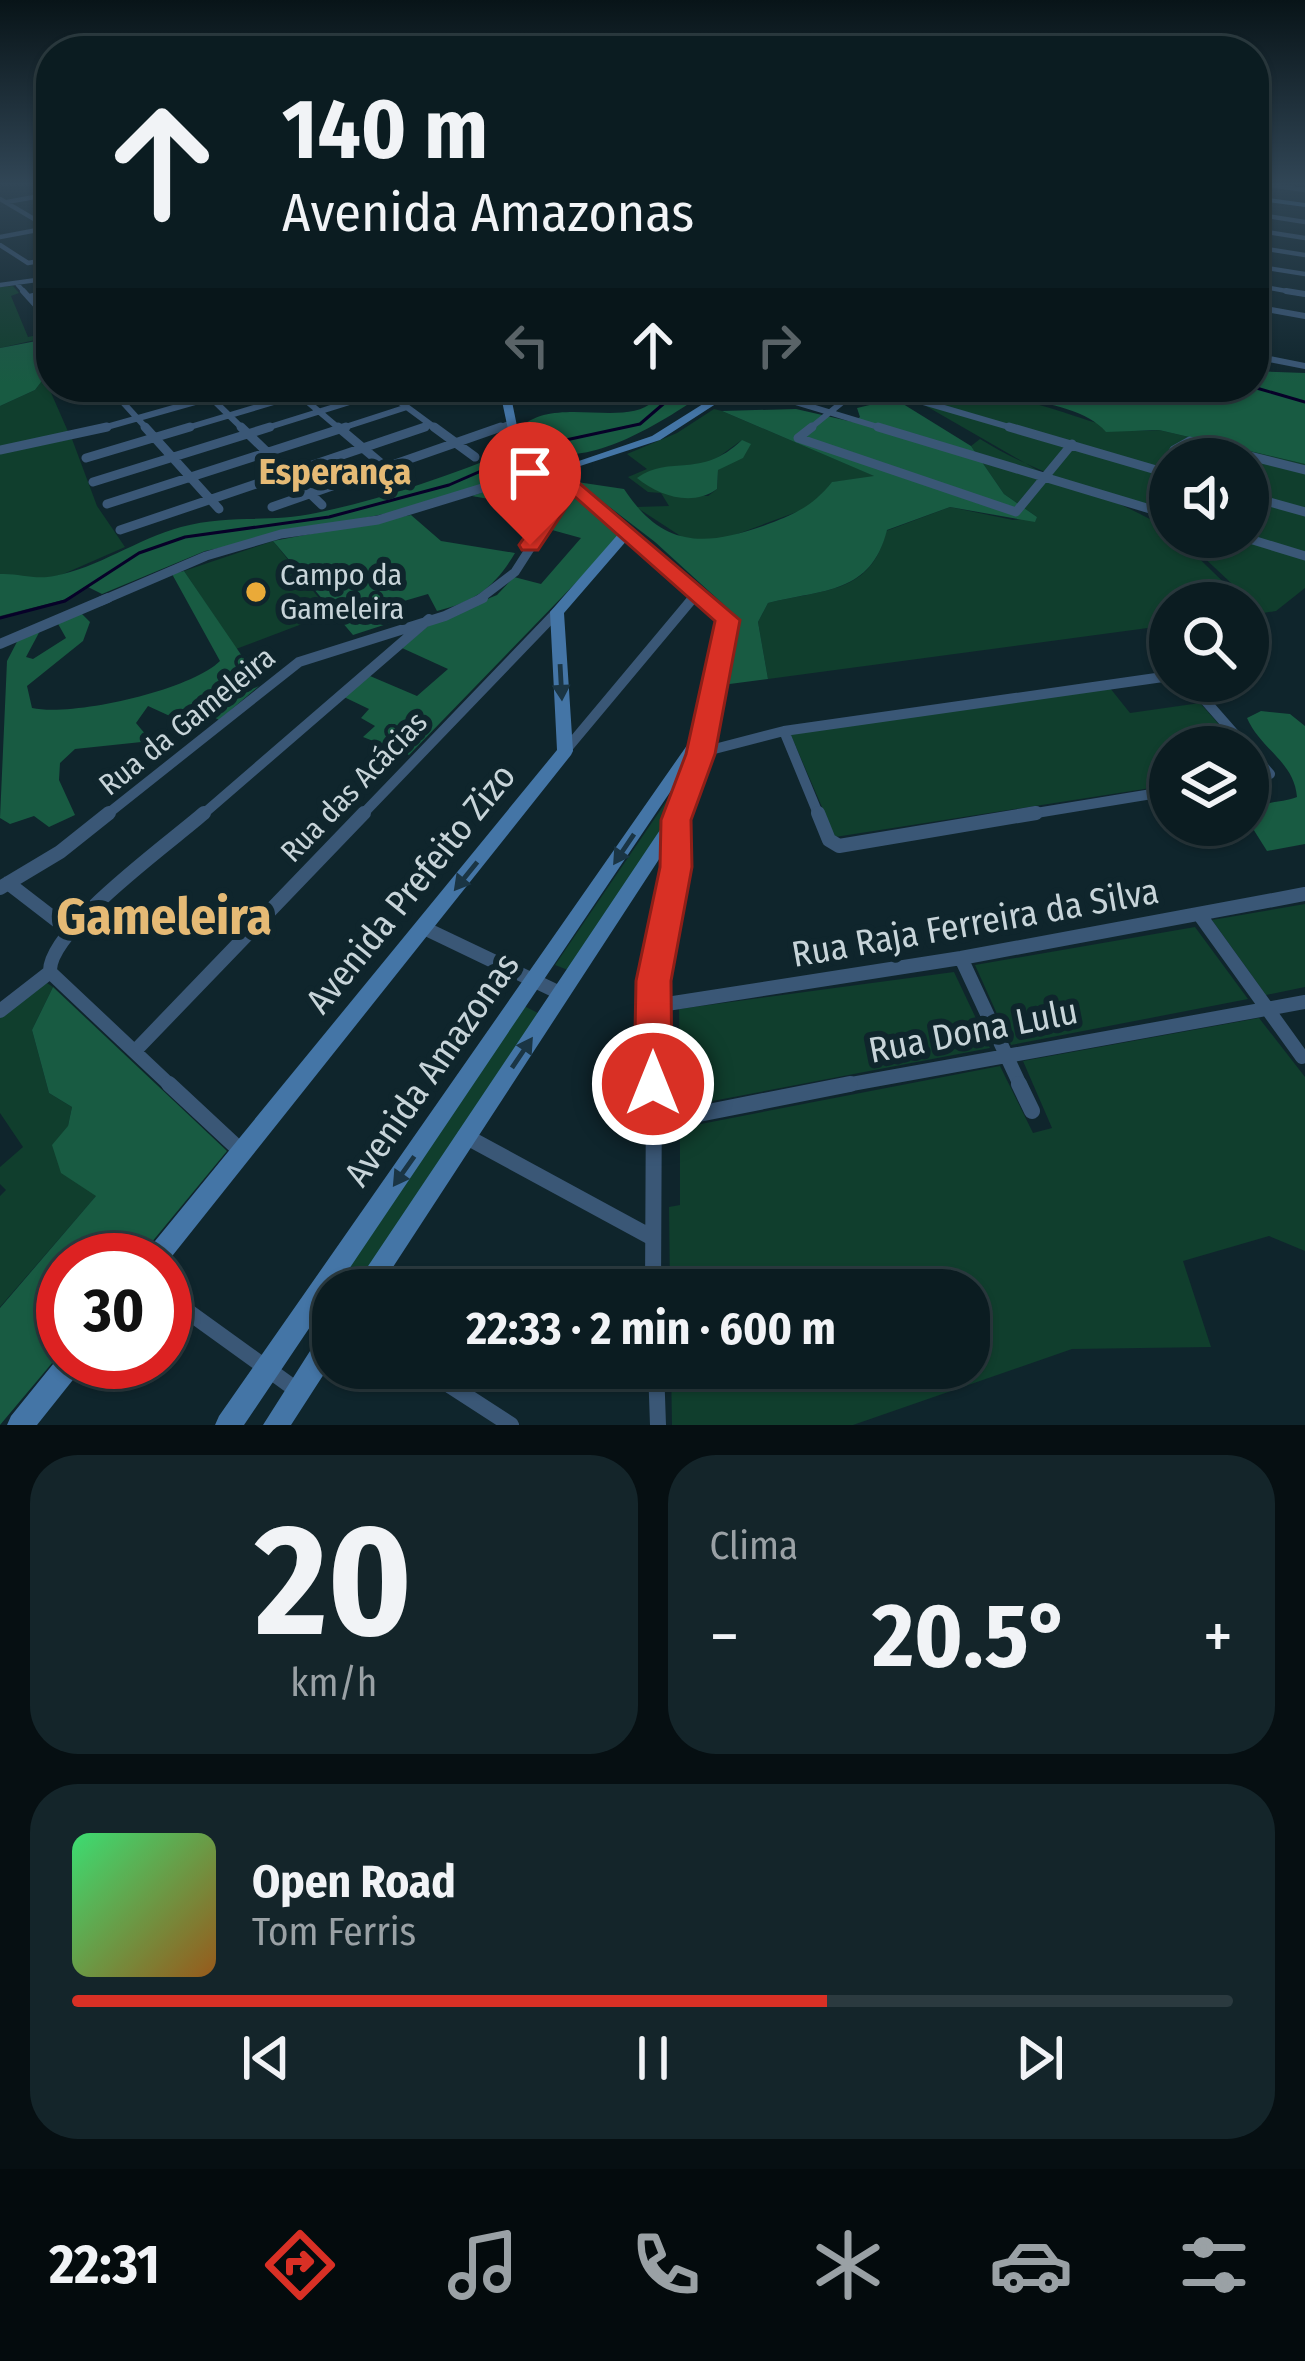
<!DOCTYPE html>
<html lang="pt">
<head>
<meta charset="utf-8">
<style>
	:root { --surface:#0b1c21; --page:#14252a; --text:#f1f3f6; --muted:#9aa1a5; --line:#2b3a3f; --accent:#d93025 }
	body { margin:0; font-family:"Fira Sans Condensed",sans-serif; background:var(--page); color:var(--text); height:100vh; display:flex; flex-direction:column; font-size:45px; white-space:nowrap }
	* { box-sizing:border-box; margin:0 }
	p { font-size:39px; color:var(--muted) }
	.icon { flex:none; width:66px; height:66px; fill:none; stroke:currentColor; stroke-width:2; stroke-linecap:round; stroke-linejoin:round }
	.map { position:relative; height:1425px; overflow:hidden }
	.side { display:flex; flex-direction:column; gap:30px; padding:30px; background:#060f12; flex:1 }
	.side>* { flex:none }
	.top-card { position:absolute; left:36px; top:36px; width:1233px; height:366px; border-radius:48px; box-shadow:0 3px 9px #0004,0 0 0 3px var(--line); background:#0b1c21; color:var(--text); overflow:hidden }
	.buttons { position:absolute; left:1149px; top:438px; display:grid; gap:24px }
	.buttons a { display:grid; place-items:center; width:120px; height:120px; border-radius:50%; background:var(--surface); box-shadow:0 3px 9px #0004,0 0 0 3px var(--line); font-size:60px }
	.speed { position:absolute; left:36px; top:1233px; display:flex; gap:24px; font-size:60px; font-weight:700; text-align:center }
	.speed>* { display:grid; place-content:center; width:156px; height:156px; border-radius:50%; background:var(--surface); box-shadow:0 3px 9px #0004,0 0 0 3px var(--line); line-height:1 }
	.speed .limit { border:18px solid #d22; background:#fff; color:#111 }
	.pin { position:absolute; display:grid; place-items:center; width:102px; height:102px; color:#fff; margin:-123px -51px; border-radius:50% 50% 50% 0; rotate:-45deg; box-shadow:0 0 12px #0007 }
	.pin .icon { rotate:45deg }
	.me { position:absolute; width:132px; margin:-66px; rotate:0deg; stroke-linejoin:round; filter:drop-shadow(0 0 9px #0008) }
	.turn { display:flex; align-items:center; gap:42px; height:252px; padding:0 48px; font-size:54px }
	.turn .icon { width:156px; height:156px; stroke-width:2.5 }
	.turn b { display:block; font-size:84px; line-height:102px }
	.lanes { display:flex; align-items:center; height:114px; padding:0 48px; background:#0003; justify-content:center; gap:60px; direction:ltr }
	.lanes .off { opacity:.35 }
	.big { font-size:90px; font-weight:700; line-height:1.1 }
	.side .tile { flex:1; display:flex; flex-direction:column; justify-content:center; gap:18px; min-width:0; padding:0 42px; border-radius:48px; background:var(--page) }
	.side .dial { align-items:center; gap:0 }
	.dial b { font-size:156px; line-height:1 }
	.song { display:flex; align-items:center; gap:36px }
	.cover { width:144px; height:144px; border-radius:18px; background:linear-gradient(135deg,hsl(140 70% 55%),hsl(30 70% 35%)) }
	.played { height:12px; border-radius:6px; background:linear-gradient(90deg,var(--accent) 65%,var(--line) 65%) }
	.keys { display:flex; justify-content:space-around; direction:ltr }
	.heat { display:flex; justify-content:space-between; align-items:center; font-size:66px; direction:ltr }
	.side .tiles { flex:1; display:grid; gap:30px; grid-template-columns:1fr 1fr }
	.tile:last-child { grid-column:span 2 }
	.trip { position:absolute; left:312px; top:1269px; width:678px; height:120px; border-radius:48px; background:var(--surface); box-shadow:0 3px 9px #0004,0 0 0 3px var(--line); font-weight:700; line-height:120px; text-align:center }
	.tabs { display:flex; height:192px; justify-content:space-around; align-items:center; background:#040b0d; color:var(--muted) }
	.tabs .icon { width:84px; height:84px }
	.tabs .active { color:var(--accent) }
	.tabs b { font-size:54px; color:var(--text) }
	.map>svg:first-child { display:block }
	.green { fill:#103e2d; fill-rule:evenodd }
	.forest { fill:#185b42 }
	.lines { fill:none; stroke-linecap:round; stroke-linejoin:round }
	.stream { stroke:#070128; stroke-width:3 }
	.street-far5 { stroke:#3a5776; stroke-width:4.5 }
	.street-far4 { stroke:#3a5776; stroke-width:6 }
	.street-far3 { stroke:#3a5776; stroke-width:9 }
	.street-far2 { stroke:#3a5776; stroke-width:10 }
	.street-far1 { stroke:#3a5776; stroke-width:14 }
	.street { stroke:#3a5776; stroke-width:16 }
	.secondary { fill:#4475a6; fill-rule:evenodd }
	.oneway { fill:#1a3544 }
	.route { fill:#d93025; stroke:#8d1f18; stroke-width:3 }
	.poi-dot { fill:#eaaa38; stroke:#0f252c; stroke-width:4.5 }
	.labels { text-anchor:middle; stroke-width:12; stroke-linejoin:round; paint-order:stroke }
	.poi-label { font-size:30px; fill:#c7d4d9; stroke:#0f252c; text-anchor:start }
	.street-label { font-size:30px; fill:#c7d4d9; stroke:#0f252c }
	.far-district-label { font-size:36px; font-weight:bold; fill:#e5ba75; stroke:#0f252c }
	.near-street-label { font-size:36px; fill:#c7d4d9; stroke:#0f252c }
	.near-district-label { font-size:51px; font-weight:bold; fill:#e5ba75; stroke:#0f252c }
</style>
</head>
<body>
<div class="map">
<svg width="1305" height="1425" viewBox="0 0 1305 1425">
	<rect width="100%" height="100%" fill="#0f252c"/>
	<!-- green -->
	<path class="green" d="M13 286 19 293 11 296 28 337 51 332V344L35 340 0 348V287Z
		M51 369 45 379 70 436 0 448V406L35 390Z
		M893 387 943 389 963 404C1031 381 1093 439 1159 430L1305 464V588L1276 611 1263 613 1182 537H1248V459H1170V527L1147 512 1051 478Z
		M714 409 722 411 877 477 833 482 813 506 713 543 682 537 636 507 669 506 661 493 648 492 628 477 647 469 627 454 677 433ZM742 440 718 470 717 489 708 496 665 492 661 468 710 463Z
		M72 439 97 506 125 547 61 575 32 580 0 574V452Z
		M980 439C1041 477 1110 493 1170 531V537H1177L1245 603H1170V625L768 679 758 622 768 603C824 589 872 594 886 531L950 507 1013 520 1037 517 1004 494 971 446Z
		M273 541 331 613 236 649 184 571Z
		M1110 688 1130 713 1200 703 1239 747H1170V785L835 837 790 733Z
		M676 787 661 830 568 970 555 965Z
		M1305 904V987L1266 995 1212 920Z
		M1195 927 1248 999 1011 1045 975 965Z
		M954 972 990 1048 681 1107 679 1009Z
		M44 981 53 987 32 1030 49 1093 72 1107 68 1126 97 1195 0 1307V1196L6 1190 0 1184V1167L23 1147 0 1113V1015Z
		M524 1006 540 1014 356 1290H334Z
		M1259 1018 1305 1077V1251L1269 1236 1183 1261 1211 1347 1072 1349 853 1425H672L671 1368H969V1290H670L669 1207 680 1205V1128L1000 1066 1033 1133 1052 1128 1023 1061Z"/>
	<!-- forest -->
	<path class="forest" d="M47 339 51 369 35 390 0 406V348Z
		M1254 371 1305 373V464L1159 430 1106 432C1085 406 1025 398 991 398 973 398 964 405 946 399L943 389 923 387H1254Z
		M666 387H715C669 416 563 494 519 429 553 394 624 429 654 401 659 397 661 391 666 387Z
		M895 399 971 446 1004 494 1037 517 1035 522 950 507 887 530C871 594 824 589 768 603L758 622 768 679 722 685 736 628 734 614 655 542 577 482 624 489C662 547 703 547 763 526 793 515 812 507 832 482L874 476 722 411 796 409 853 422 860 417 857 408Z
		M742 440 751 444 743 458 718 470 717 489C692 507 659 496 637 478 671 454 700 480 742 440Z
		M515 449 534 459 537 467 398 511 205 551 102 594 88 587 63 600 0 616V574C19 573 34 580 54 576 98 568 137 539 181 527 229 514 271 523 316 513 384 499 451 475 515 449Z
		M545 471 558 483 524 498 530 502 559 489 546 509 472 496Z
		M573 489 623 534 409 755 363 737 375 726 361 718 369 709 344 697 370 676 417 696 448 669 402 648 434 621 497 595 514 577 541 584 581 538 552 530Z
		M411 515 441 541 515 553C495 587 475 602 437 611L428 594 387 606 393 622 353 635 273 541Z
		M184 571 244 659 211 694 219 703 259 686 219 720 192 705 172 717 148 706 136 723 151 741 75 749 60 763 59 780 75 815 49 827 34 816 10 824 0 818 7 661 20 636 42 627 26 657 33 659 66 638 57 622 81 613 90 622 83 641 27 686 32 708C73 717 191 690 220 661L172 574Z
		M1261 711 1290 714 1305 726V844L1267 851 1250 824C1256 797 1277 805 1297 797 1294 761 1261 750 1247 718Z
		M53 987 227 1151 137 1260H63V1350L0 1425V1308L96 1196 61 1173 52 1145 68 1126 72 1107 49 1093 32 1030Z"/>
	<g class="lines">
		<!-- stream -->
		<path class="stream" d="M1253 387 1305 402
			M0 618 65 601 139 553 185 537 329 517 449 485 538 446 640 424 683 387"/>
		<!-- street-far5 -->
		<path class="street-far5" d="M39 184 51 191
			M1260 184 1305 190
			M0 199 51 229
			M7 202 51 194
			M1254 214 1305 222
			M1254 230 1305 238
			M0 237 48 228
			M0 245 28 263 51 259
			M1254 247 1305 255
			M1254 266 1305 274
			M0 285 51 278
			M18 285 26 294
			M1254 285 1303 294
			M44 294 51 292"/>
		<!-- street-far4 -->
		<path class="street-far4" d="M23 291 51 322
			M1286 291 1305 294
			M29 297 51 292
			M1254 307 1305 316
			M1254 356 1305 366
			M109 387 148 430
			M200 387 244 430
			M290 387 341 430
			M746 387 888 430
			M872 387 1019 430
			M381 388 438 430
			M96 430 248 387
			M180 430 324 387
			M260 430 398 387
			M336 430 407 407
			M417 430 431 425
			M492 430 509 424
			M808 430 861 387"/>
		<!-- street-far3 -->
		<path class="street-far3" d="M145 427 219 509
			M241 427 322 505
			M338 427 402 481
			M434 427 475 457
			M812 427 798 438 1016 512 1072 444
			M878 427 1170 515
			M1009 427 1170 474
			M0 450 107 427
			M86 458 190 427
			M1162 472 1174 450 1190 441 1305 470
			M93 482 270 427
			M1248 496 1305 512
			M107 504 346 427
			M272 507 501 427
			M120 530 425 427
			M1243 537 1305 556
			M101 601 206 556 281 534 378 520 551 467
			M477 601 515 572 572 483
			M691 601 699 591"/>
		<!-- street-far2 -->
		<path class="street-far2" d="M0 644 108 598
			M1188 681 1246 747
			M784 731 819 816
			M1248 749 1270 774
			M565 751 693 598
			M699 753 784 731 1170 676
			M1248 778 1270 774
			M105 816 299 662 445 616 483 598
			M201 816 429 619
			M361 816 557 612
			M1018 816 1170 791"/>
		<!-- street-far1 -->
		<path class="street-far1" d="M818 813 829 840 839 846 1036 813
			M8 883 69 930
			M0 888 60 852 109 813
			M1199 914 1302 1057
			M424 928 562 994
			M961 958 1021 1087
			M654 1006 961 958 1305 894
			M0 1011 50 972
			M137 1049 364 813
			M172 1087 50 972C47 931 171 842 204 813
			M654 1087V981L676 867V823
			M835 1087 1305 1002"/>
		<!-- street -->
		<path class="street" d="M169 1084 242 1152
			M1019 1084 1032 1111
			M653 1123 850 1084
			M465 1136 651 1237
			M653 1290 654 1084
			M165 1295 298 1391
			M423 1368 511 1425
			M656 1368 658 1425"/>
		<!-- secondary -->
		<path class="secondary" d="M1254 196 1305 203V207L1254 200Z
			M499 387H509L518 431 735 620 708 754 682 824 378 1290H352L668 818 687 767 244 1425H215L219 1416 697 731 721 621 628 539 564 613 573 751 571 755 165 1265V1260H142L146 1252 557 750 550 612 620 532 509 434Z
			M730 387H742L660 440 577 467H569L567 465 652 436Z
			M333 1326V1360L291 1425H263L324 1329Z
			M62 1353 63 1362H84L80 1371 37 1425H7L11 1416Z"/>
	</g>
	<!-- one-way arrows -->
	<defs><path id="oneway-solid" d="M-6-.8H1V-3.2L6.5 0L1 3.2V.8H-6Z" transform="scale(3)"/></defs>
	<g class="oneway">
		<use href="#oneway-solid" transform="translate(561 682) rotate(87)"/>
		<use href="#oneway-solid" transform="translate(624 849) rotate(124)"/>
		<use href="#oneway-solid" transform="translate(466 876) rotate(129)"/>
		<use href="#oneway-solid" transform="translate(522 1053) rotate(-56)"/>
		<use href="#oneway-solid" transform="translate(404 1171) rotate(125)"/>
	</g>
	<!-- sky -->
	<linearGradient id="sky" x2="0" y2="1"><stop stop-color="#081418"/><stop offset="0.48" stop-color="#314656"/><stop offset="1" stop-color="#314656" stop-opacity="0"/></linearGradient>
	<rect width="1305" height="383" fill="url(#sky)"/>
	<!-- route -->
	<path class="route" d="M572 477 740 620 715 754 691 820 692 867 671 981 672 1084 666 1097 653 1102 639 1097 634 1084 636 981 660 867 661 820 686 754 715 621 574 496 538 550H522L519 545 565 479Z"/>
	<!-- markers -->
	<circle class="poi-dot" cx="256" cy="592" r="12"/>
	<g class="labels">
		<!-- poi labels -->
		<g class="poi-label">
			<text x="280" y="585">Campo da<tspan x="280" dy="34">Gameleira</tspan></text>
		</g>
		<!-- street labels -->
		<g class="street-label">
			<text transform="translate(187 721) rotate(-39)" y="10">Rua da Gameleira</text>
			<text transform="translate(354 787) rotate(-46)" y="10">Rua das Acácias</text>
		</g>
		<!-- far-district labels -->
		<g class="far-district-label">
			<text x="335" y="484">Esperança</text>
		</g>
		<!-- near-street labels -->
		<g class="near-street-label">
			<text transform="translate(410 888) rotate(-51)" y="13">Avenida Prefeito Zizo</text>
			<text transform="translate(975 922) rotate(-10)" y="13">Rua Raja Ferreira da Silva</text>
			<text transform="translate(973 1030) rotate(-11)" y="13">Rua Dona Lulu</text>
			<text transform="translate(431 1069) rotate(-55)" y="13">Avenida Amazonas</text>
		</g>
		<!-- near-district labels -->
		<g class="near-district-label">
			<text x="164" y="934">Gameleira</text>
		</g>
	</g>
</svg>
<div class="buttons">
<a><svg class="icon" aria-label="sound" viewBox="0 0 24 24"><path d="M4 9h4l5-4v14l-5-4H4zM17 9q2 3 0 6"/></svg></a>
<a><svg class="icon" aria-label="search" viewBox="0 0 24 24"><circle cx="10" cy="10" r="6"/><path d="M15 15l6 6"/></svg></a>
<a><svg class="icon" aria-label="layers" viewBox="0 0 24 24"><path d="M12 4l9 5-9 5-9-5zM3 14l9 5 9-5"/></svg></a>
</div>
<div class="speed"><div class="limit">30</div></div>
<div class="pin" style="left:530px;top:545px;background:#d93025"><svg class="icon" aria-label="arrive" viewBox="0 0 24 24"><path d="M6 21V4h12l-3 4 3 4H6"/></svg></div>
<svg class="me" style="left:653px;top:1084px" viewBox="-20 -20 40 40"><circle r="17" fill="#d93025" stroke="#fff" stroke-width="3"/><path d="M0-11L8 9 0 5-8 9z" fill="#fff"/></svg>
<div class="trip">22:33 · 2 min · 600 m</div>
<div class="top-card">
<div class="turn"><svg class="icon" aria-label="ahead" viewBox="0 0 24 24"><path d="M12 20V5M6 11l6-6 6 6"/></svg><div><b>140 m</b>Avenida Amazonas</div></div>
<div class="lanes"><svg class="icon off" aria-label="left" viewBox="0 0 24 24"><path d="M17 20v-9H6M10 6l-5 5 5 5"/></svg><svg class="icon" aria-label="ahead" viewBox="0 0 24 24"><path d="M12 20V5M6 11l6-6 6 6"/></svg><svg class="icon off" aria-label="right" viewBox="0 0 24 24"><path d="M7 20v-9h11M14 6l5 5-5 5"/></svg></div>
</div>
</div>
<section class="side">
<div class="tiles">
<div class="tile dial"><b>20</b><p>km/h</p></div>
<div class="tile"><p>Clima</p>
<div class="heat"><a>−</a><b class="big">20.5°</b><a>+</a></div>
</div>
<div class="tile">
<div class="song"><i class="cover"></i><div><b>Open Road</b><p>Tom Ferris</p></div></div>
<div class="played"></div>
<div class="keys"><svg class="icon" aria-label="previous" viewBox="0 0 24 24"><path d="M18 5L8 12l10 7zM5 5v14"/></svg><svg class="icon" aria-label="pause" viewBox="0 0 24 24"><path d="M8 5v14M16 5v14"/></svg><svg class="icon" aria-label="next" viewBox="0 0 24 24"><path d="M6 5l10 7-10 7zM19 5v14"/></svg></div>
</div>
</div>
</section>
<nav class="tabs">
<b>22:31</b>
<svg class="icon active" aria-label="directions" viewBox="0 0 24 24"><path d="M12 3l9 9-9 9-9-9zM9 14v-3h6M13 9l2 2-2 2"/></svg>
<svg class="icon" aria-label="music" viewBox="0 0 24 24"><path d="M9 18V5l10-2v13"/><circle cx="6" cy="18" r="3"/><circle cx="16" cy="16" r="3"/></svg>
<svg class="icon" aria-label="phone" viewBox="0 0 24 24"><path d="M5 4h4l2 5-3 2q2 4 5 5l2-3 5 2v4C11 20 4 13 5 4z"/></svg>
<svg class="icon" aria-label="climate" viewBox="0 0 24 24"><path d="M12 3v18M4 7l16 10M4 17L20 7"/></svg>
<svg class="icon" aria-label="car" viewBox="0 0 24 24"><path d="M5 17H2v-5l4-1 3-4h7l3 4 3 1v5h-3M9 17h6M6 11h13"/><circle cx="7" cy="17" r="2"/><circle cx="17" cy="17" r="2"/></svg>
<svg class="icon" aria-label="filters" viewBox="0 0 24 24"><path d="M4 7h16M4 17h16"/><circle cx="9" cy="7" r="2"/><circle cx="15" cy="17" r="2"/></svg>
</nav>
</body>
</html>
